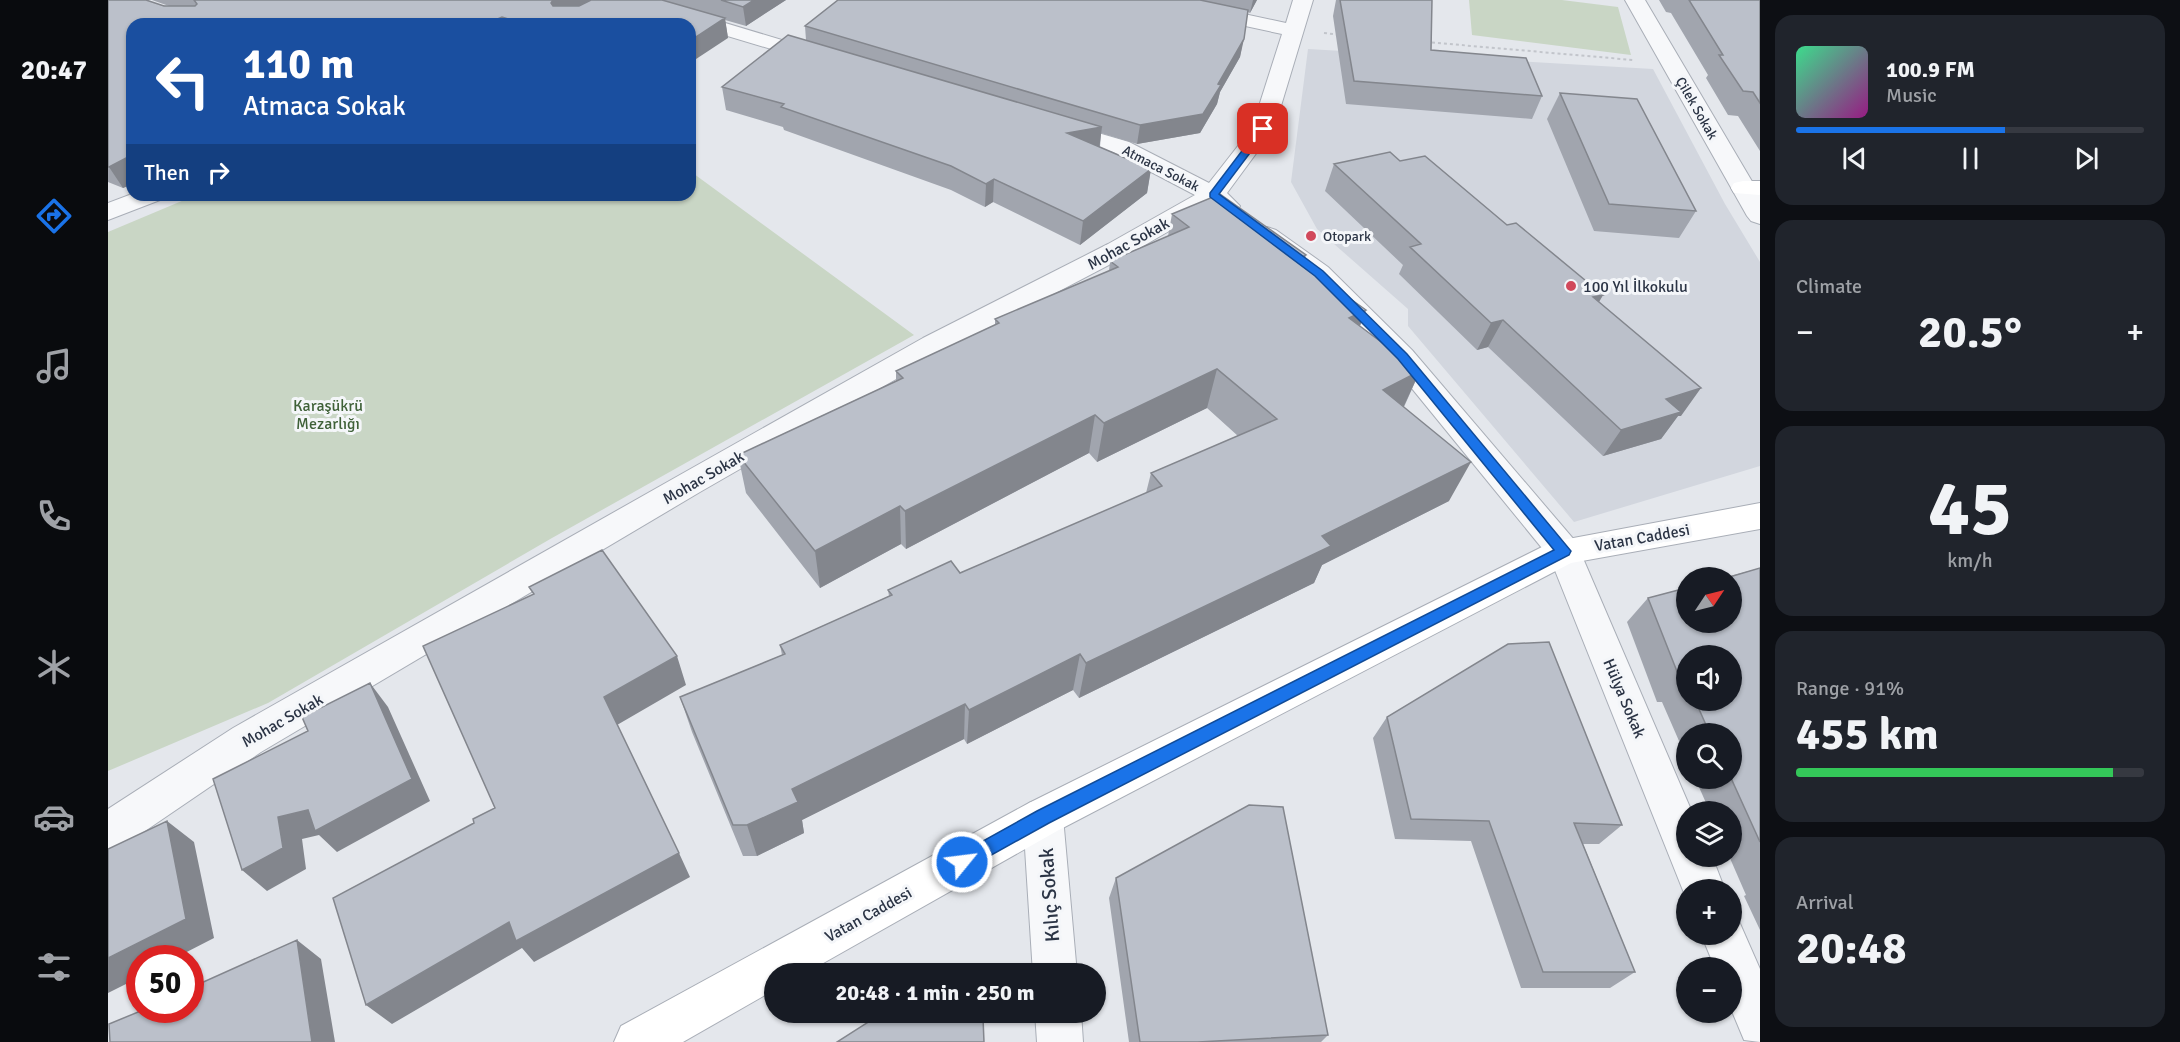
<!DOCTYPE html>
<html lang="en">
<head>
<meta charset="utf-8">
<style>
	:root { --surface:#171b24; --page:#20242c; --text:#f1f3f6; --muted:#9ea1a6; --line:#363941; --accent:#1a73e8 }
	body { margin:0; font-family:Signika,sans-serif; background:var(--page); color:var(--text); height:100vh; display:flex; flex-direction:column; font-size:22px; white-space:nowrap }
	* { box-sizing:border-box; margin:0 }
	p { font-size:20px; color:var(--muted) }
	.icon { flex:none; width:33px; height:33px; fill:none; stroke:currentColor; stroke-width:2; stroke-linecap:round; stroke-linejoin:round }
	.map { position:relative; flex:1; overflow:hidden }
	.side { display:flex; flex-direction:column; gap:15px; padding:15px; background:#0d0f14; width:420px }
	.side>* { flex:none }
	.hud { position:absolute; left:18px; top:18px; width:570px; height:183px; border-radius:18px; box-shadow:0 2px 4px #0004; background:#1a4fa0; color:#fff; overflow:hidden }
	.needle { width:39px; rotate:55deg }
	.fabs { position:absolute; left:1568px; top:567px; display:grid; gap:12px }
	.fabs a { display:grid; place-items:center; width:66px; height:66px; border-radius:50%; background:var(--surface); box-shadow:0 2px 4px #0004; font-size:30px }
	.speed { position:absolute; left:18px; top:945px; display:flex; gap:12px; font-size:30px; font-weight:700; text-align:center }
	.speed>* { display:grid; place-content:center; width:78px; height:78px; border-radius:50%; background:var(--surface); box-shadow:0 2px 4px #0004; line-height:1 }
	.speed .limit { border:9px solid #d22; background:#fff; color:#111 }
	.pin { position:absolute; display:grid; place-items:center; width:51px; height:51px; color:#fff; margin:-26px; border-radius:12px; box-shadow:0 3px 9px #0006 }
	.me { position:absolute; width:66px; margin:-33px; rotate:61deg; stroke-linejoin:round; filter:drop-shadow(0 0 4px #0008) }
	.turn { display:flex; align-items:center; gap:21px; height:126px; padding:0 18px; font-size:27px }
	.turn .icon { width:78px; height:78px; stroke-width:2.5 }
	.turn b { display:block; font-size:42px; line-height:51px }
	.then { display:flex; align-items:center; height:57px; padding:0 18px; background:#0003; gap:12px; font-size:22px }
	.big { font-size:45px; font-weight:700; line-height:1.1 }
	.side .card { flex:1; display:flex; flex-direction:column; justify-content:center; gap:9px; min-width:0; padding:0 21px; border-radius:18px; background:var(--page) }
	.side .dial { align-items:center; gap:0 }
	.dial b { font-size:78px; line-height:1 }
	.song { display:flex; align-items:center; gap:18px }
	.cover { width:72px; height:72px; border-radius:9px; background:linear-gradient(135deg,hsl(150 70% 55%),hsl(310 70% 35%)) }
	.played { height:6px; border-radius:3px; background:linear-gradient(90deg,var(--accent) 60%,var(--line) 60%) }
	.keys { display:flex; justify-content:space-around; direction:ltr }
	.heat { display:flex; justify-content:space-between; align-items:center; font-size:33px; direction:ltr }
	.charge { height:9px; border-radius:4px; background:linear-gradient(90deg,#34c759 91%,var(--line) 0) }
	.trip { position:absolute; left:656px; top:963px; width:342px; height:60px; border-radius:30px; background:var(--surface); box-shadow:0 2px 4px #0004; font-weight:700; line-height:60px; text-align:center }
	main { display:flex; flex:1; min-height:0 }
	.menu { display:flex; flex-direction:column; width:108px; justify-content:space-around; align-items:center; background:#090b0e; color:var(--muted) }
	.menu .icon { width:42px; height:42px }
	.menu .current { color:var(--accent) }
	.menu b { font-size:27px; color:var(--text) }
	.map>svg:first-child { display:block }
	.built { fill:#d2d6de }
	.green { fill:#c9d6c5 }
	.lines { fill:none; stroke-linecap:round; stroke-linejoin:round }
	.street-casing { stroke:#a9aeb7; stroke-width:2 }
	.secondary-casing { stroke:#a9aeb7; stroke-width:2 }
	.path { stroke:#c2c5cb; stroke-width:2; stroke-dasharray:3 3; stroke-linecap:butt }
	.street { fill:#f7f8fa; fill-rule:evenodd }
	.secondary { fill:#fff; fill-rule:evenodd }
	.wall { fill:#a1a5ae; fill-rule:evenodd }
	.shaded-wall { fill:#83868d }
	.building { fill:#bbc0ca; stroke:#83868d; stroke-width:1.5 }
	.route { fill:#1a73e8; stroke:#114b97; stroke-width:1.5 }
	.poi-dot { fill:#d1495b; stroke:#f4f6f9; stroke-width:2 }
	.labels { text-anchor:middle; stroke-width:6; stroke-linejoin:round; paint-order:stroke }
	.far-street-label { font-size:14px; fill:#2b3445; stroke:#f4f6f9 }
	.far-poi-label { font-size:14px; fill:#2b3445; stroke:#f4f6f9; text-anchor:start }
	.street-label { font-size:16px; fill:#2b3445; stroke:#f4f6f9 }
	.poi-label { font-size:16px; fill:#2b3445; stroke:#f4f6f9; text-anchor:start }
	.park-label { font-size:16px; fill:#3f6138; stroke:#f4f6f9 }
	.near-street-label { font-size:20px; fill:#2b3445; stroke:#f4f6f9 }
</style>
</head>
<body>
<main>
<nav class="menu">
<b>20:47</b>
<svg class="icon current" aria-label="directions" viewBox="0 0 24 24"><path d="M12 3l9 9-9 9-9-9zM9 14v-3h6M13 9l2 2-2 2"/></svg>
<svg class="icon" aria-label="music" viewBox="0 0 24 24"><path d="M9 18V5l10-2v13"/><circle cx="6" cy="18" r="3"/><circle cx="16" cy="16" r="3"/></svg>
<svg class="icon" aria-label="phone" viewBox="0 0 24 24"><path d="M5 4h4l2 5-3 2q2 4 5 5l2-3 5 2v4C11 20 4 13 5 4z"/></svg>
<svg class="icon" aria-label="climate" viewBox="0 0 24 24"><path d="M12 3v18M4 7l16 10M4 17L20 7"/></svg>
<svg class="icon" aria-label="car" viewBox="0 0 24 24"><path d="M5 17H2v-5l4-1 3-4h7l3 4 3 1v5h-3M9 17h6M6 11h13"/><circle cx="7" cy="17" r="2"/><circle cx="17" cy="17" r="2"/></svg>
<svg class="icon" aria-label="filters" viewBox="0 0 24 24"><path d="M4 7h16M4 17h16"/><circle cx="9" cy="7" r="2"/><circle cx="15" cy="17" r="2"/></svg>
</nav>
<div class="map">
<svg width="1652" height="1042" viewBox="0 0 1652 1042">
	<rect width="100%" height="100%" fill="#e4e7ec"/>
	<!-- built -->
	<path class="built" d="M1200 49 1545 69 1617 204 1652 262V466L1466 522 1300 326V309L1209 229 1183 182Z"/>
	<!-- green -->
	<path class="green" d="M1361 0H1454L1510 7 1523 55 1364 35Z
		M582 171 806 335 444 538 160 703 0 771V232L88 195H582Z"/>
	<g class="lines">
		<defs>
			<path id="street" d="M510 0H541L717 53 721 57 717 61 710 63 703 61 513 4Z
				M1034 0H1071L1178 23 1185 0H1205L1166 129 1119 193 1132 206 1129 211 1120 213 1104 206 1018 256 835 352 592 492 153 752 15 846 0 852V809L125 728 570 476 815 338 1000 244 1087 195 1005 152 941 133 938 128 941 123 949 121 1021 142 1101 183 1144 128 1174 34 1044 6 1037 4Z
				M1517 0H1537L1652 195V224L1643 221 1639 216Z
				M24 194 55 195 52 200 0 220V203Z
				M1159 227 1168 230 1220 267 1304 350 1468 542 1584 812H1578V856H1604L1617 890H1578V898L1442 558 1284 364 1202 279 1150 240 1146 235 1150 230Z
				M935 798 949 803 955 817 969 974H925L915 817 921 803Z
				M1623 915 1630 919 1652 969V1042L1636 1040 1623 1009V968H1607L1593 934H1623Z
				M927 1012H973L975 1042H929Z"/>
			<path id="secondary" d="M1635 181H1652V195L1626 193 1623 188 1626 183Z
				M1652 503V529L1463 563 949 831 696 974H666V990L575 1042H506L513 1026 921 803 1444 542Z"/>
		</defs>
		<!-- street casing -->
		<use href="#street" class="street-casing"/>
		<!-- secondary casing -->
		<use href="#secondary" class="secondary-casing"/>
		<!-- path -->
		<path class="path" d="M1216 33 1233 35
			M1318 42 1525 60"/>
		<!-- street -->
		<use href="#street" class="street"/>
		<!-- secondary -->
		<use href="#secondary" class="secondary"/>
	</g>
	<!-- wall -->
	<path class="wall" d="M0 0 61 6 44 0H678L638 26 617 20 620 38 582 24H24V184L15 188 0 182Z
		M730 0H1149L1142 13 1140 12 1132 57 1112 92 1109 104 1092 133 1029 144 993 133 992 147 1043 169 1039 193 972 245 885 202 877 207 843 190 676 130 675 127 618 110 614 87 698 40 697 26Z
		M1228 0H1324L1323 50 1434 96 1424 119 1238 104 1225 16Z
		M1551 0H1652V151L1630 116 1620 115 1598 78 1600 75 1563 13 1558 12Z
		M1452 93 1588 211 1571 238 1486 231 1439 119Z
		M1292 161 1399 225 1495 295 1491 302 1573 416H1570L1553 439 1495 456 1380 347 1369 350 1291 274 1295 265 1217 191 1226 164Z
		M1064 214 1195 265 1258 310 1252 326 1312 371 1296 407 1341 501 1214 565 1206 583 971 698 965 690 859 744 856 739 694 820 696 833 649 856H635L584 732 572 697 674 655 672 645 781 596 780 590 852 573 1038 493 1043 473 1130 436 1099 408 989 462 981 453 798 549 793 544 712 588 638 493 630 455 788 381V371L887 325V319L1001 271 1002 261 1060 236Z
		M1652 568V930L1636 896 1638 895 1621 856H1623V812H1602L1587 778H1623V734H1578V757L1554 702H1549L1519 622 1540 598ZM1578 656 1623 700H1578Z
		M1279 717 1514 825 1491 844H1475L1527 972 1502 988H1413L1363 841 1287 839 1265 738Z
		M1008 878 1220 1035 1213 1042H1021L1001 898Z"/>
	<!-- shaded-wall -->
	<path class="shaded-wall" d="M445 0H486L452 18 443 3Z
		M646 0H678L638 26 635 7Z
		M1145 0H1149L1142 13Z
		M394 17 396 24H378Z
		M617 18 620 38 582 63V41Z
		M191 20 192 24H183Z
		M1136 39 1132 57 1112 92 1109 104 1092 133 1029 144 1032 125 1110 84Z
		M994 127 991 150 959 133Z
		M24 155V184L15 188 1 167Z
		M1043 169 1039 193 972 245 975 221Z
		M886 179 885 202 877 207 878 184Z
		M1198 255 1185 294 1188 260Z
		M1495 295 1479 322 1485 297Z
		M1258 310 1243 349 1241 318Z
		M1395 320 1380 347 1369 350 1383 323Z
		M1109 369 1099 408 989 462 996 423Z
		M1312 371 1294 410 1275 390Z
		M1593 388 1573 416H1570L1553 439 1495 456 1513 430 1558 399Z
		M987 415 981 453 798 549 797 511Z
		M1363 462 1341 501 1214 565 1206 583 971 698 978 663 1214 536Z
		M792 506 793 544 712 588 707 551Z
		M972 654 965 690 859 744 861 710Z
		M569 656 578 685 509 725 496 697Z
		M262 683 280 707 322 801 229 852 211 835 194 839 198 869 159 891 134 870 170 817 200 810Z
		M857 704 856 739 694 820 696 833 649 856 639 825 684 789Z
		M59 821 86 842 106 938 67 958H32V977L0 993V958Z
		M571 853 582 877 426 962 414 948 284 1024 258 1005 401 922Z
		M189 940 213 959 227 1042H204Z"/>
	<!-- building -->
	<path class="building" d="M0 0H38L56 6H87L89 4 86 0H445L443 3 445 6H471L483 0H554L617 18 582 41V24H417L394 17 378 24H207L201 22 191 20 183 24H24V155L1 167H0Z
		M613 0H646L635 7Z
		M730 0H1092L1140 10 1136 39 1110 84 1113 85 1095 114 1032 125 697 26Z
		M1232 0H1324L1323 50 1418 58 1434 96 1246 81Z
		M1581 0H1652V103L1645 92 1635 91 1611 55H1615Z
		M680 35 994 127 959 133 1043 169 975 221 886 179 878 184 843 166 673 107 676 104 614 87Z
		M1452 93 1529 99 1588 211 1501 204Z
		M1282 152 1292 161 1317 156 1399 225 1408 223 1495 295 1485 297 1593 388 1558 399 1573 412 1513 430 1395 320 1383 323 1302 247 1313 244 1226 164Z
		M1112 194 1198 255 1188 260 1258 310 1241 318 1312 371 1275 390 1363 462 1214 536 1223 546 978 663 972 654 861 710 857 704 684 789 690 802 639 825H625L572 697 677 654 672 645 784 595 780 590 843 561 852 573 1054 486 1043 473 1169 419 1109 369 996 423 987 415 797 511 792 506 707 551 630 455 795 378 788 371 891 323 887 319 1010 267 1002 261 1081 227 1064 214Z
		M494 550 569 656 496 697 571 853 408 941 401 922 258 1005 225 898 366 823 365 819 387 808 315 646 426 594 421 587Z
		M1652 568V842L1623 778V734H1602L1587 700H1623V656H1578V680V679H1572L1540 598 1578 588V622H1623V578H1618Z
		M1441 642 1514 825 1466 823 1527 972H1435L1381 821 1303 819 1279 717 1400 644Z
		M262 683 304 779 207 831 200 810 170 817 175 848 134 870 105 779 200 731 194 717Z
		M1141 805 1175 807 1220 1035 1090 1042H1032L1008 878Z
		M59 821 78 919 0 958V849Z
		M189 940 204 1042H2L1 1024 35 1010H82V988Z
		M776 1012H873L875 1018 876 1042H729Z"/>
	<!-- route -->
	<path class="route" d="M1152 127 1160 129 1111 194 1215 271 1299 354 1463 551 1461 555 941 823 860 868 854 870 848 868 845 862 848 856 929 811 1446 550 1290 359 1207 276 1102 197V193Z"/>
	<!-- markers -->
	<g class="poi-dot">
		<circle cx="1203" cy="236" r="6"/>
		<circle cx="1463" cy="286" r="6"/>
	</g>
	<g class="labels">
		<!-- far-street labels -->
		<g class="far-street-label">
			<text transform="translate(1589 108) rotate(60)" y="5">Çilek Sokak</text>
			<text transform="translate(1053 168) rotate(27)" y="5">Atmaca Sokak</text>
		</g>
		<!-- far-poi labels -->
		<g class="far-poi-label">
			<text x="1215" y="241">Otopark</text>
		</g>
		<!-- street labels -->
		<g class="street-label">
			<text transform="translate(1020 243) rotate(-29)" y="6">Mohac Sokak</text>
			<text transform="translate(595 477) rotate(-30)" y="6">Mohac Sokak</text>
			<text transform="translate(1534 537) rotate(-10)" y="6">Vatan Caddesi</text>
			<text transform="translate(1517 698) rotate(67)" y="6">Hülya Sokak</text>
			<text transform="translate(174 720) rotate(-30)" y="6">Mohac Sokak</text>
			<text transform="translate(760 914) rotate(-29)" y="6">Vatan Caddesi</text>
		</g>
		<!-- poi labels -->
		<g class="poi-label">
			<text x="1475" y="292">100 Yıl İlkokulu</text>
		</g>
		<!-- park labels -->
		<g class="park-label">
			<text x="220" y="411">Karaşükrü<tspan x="220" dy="18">Mezarlığı</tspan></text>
		</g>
		<!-- near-street labels -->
		<g class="near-street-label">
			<text transform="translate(941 895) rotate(-94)" y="7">Kılıç Sokak</text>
		</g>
	</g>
</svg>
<div class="fabs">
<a><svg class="needle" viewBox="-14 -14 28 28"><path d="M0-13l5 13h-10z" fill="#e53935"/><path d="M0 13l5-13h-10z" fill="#9ea1a6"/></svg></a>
<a><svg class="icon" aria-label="sound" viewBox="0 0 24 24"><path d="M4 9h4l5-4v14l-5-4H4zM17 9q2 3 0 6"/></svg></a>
<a><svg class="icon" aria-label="search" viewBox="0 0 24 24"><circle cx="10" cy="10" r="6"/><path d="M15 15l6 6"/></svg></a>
<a><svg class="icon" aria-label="layers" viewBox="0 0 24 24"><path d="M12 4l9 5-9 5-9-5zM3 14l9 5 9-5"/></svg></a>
<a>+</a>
<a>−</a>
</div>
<div class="speed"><div class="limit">50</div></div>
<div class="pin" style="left:1155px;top:129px;background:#d93025"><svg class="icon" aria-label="arrive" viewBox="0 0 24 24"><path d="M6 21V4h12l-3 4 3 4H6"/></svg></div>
<svg class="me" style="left:854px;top:862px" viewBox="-20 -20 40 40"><circle r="17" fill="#1a73e8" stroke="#fff" stroke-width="3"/><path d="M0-11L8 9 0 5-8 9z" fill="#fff"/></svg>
<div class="trip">20:48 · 1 min · 250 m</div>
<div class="hud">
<div class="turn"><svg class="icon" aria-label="left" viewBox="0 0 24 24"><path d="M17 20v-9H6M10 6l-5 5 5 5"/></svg><div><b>110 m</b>Atmaca Sokak</div></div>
<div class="then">Then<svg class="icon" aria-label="right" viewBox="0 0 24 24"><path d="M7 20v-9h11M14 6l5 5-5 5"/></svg></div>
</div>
</div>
<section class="side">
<div class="card">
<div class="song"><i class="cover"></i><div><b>100.9 FM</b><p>Music</p></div></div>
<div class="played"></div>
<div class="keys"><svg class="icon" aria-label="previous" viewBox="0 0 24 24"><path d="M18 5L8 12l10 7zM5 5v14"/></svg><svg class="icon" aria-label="pause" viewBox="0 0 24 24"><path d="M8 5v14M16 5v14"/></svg><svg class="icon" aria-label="next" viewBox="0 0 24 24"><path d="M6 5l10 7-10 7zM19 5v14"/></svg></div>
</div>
<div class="card"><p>Climate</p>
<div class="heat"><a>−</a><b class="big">20.5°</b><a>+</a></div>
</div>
<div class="card dial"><b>45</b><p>km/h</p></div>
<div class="card"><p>Range · 91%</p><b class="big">455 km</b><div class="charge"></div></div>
<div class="card"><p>Arrival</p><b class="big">20:48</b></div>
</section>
</main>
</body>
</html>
